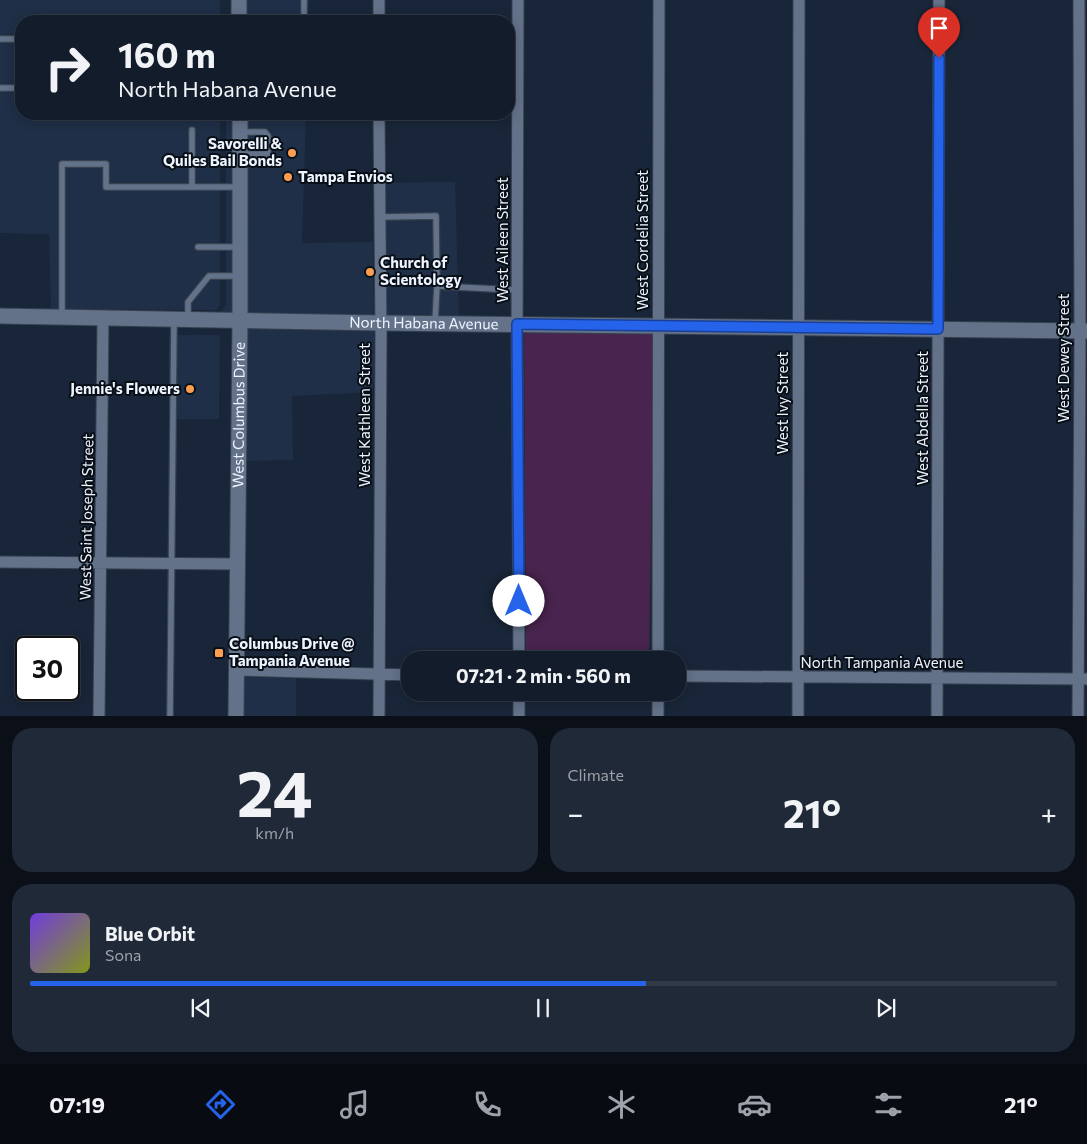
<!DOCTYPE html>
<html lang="en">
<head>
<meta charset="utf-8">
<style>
	:root { --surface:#131c2b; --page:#202937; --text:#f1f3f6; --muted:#9da1a9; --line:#323a47; --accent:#2563eb }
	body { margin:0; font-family:Commissioner,sans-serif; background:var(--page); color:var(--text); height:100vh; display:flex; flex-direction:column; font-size:19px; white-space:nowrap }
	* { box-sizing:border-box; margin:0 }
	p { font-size:16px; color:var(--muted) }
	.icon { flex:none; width:28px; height:28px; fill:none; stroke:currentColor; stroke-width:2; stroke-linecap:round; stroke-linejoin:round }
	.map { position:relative; height:716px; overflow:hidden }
	.drawer { display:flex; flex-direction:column; gap:12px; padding:12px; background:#0a0f18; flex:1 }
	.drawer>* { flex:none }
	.hud { position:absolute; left:15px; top:15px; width:500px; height:105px; border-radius:20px; box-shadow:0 2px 12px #0003,0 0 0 1px var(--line); background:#131c2b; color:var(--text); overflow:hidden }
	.speed { position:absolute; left:15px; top:636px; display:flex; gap:10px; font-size:25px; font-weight:700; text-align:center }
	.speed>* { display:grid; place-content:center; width:65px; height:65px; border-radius:50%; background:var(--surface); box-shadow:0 2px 12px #0003,0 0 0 1px var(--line); line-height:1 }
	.speed .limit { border:2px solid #111; border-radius:8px; background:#fff; color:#111 }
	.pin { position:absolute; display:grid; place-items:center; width:42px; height:42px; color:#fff; margin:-51px -21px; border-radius:50% 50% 50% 0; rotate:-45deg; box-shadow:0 0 5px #0007 }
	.pin .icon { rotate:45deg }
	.me { position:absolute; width:55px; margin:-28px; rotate:0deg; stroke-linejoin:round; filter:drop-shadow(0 0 4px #0008) }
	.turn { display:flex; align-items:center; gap:18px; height:105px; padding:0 20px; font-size:22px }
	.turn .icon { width:65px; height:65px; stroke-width:2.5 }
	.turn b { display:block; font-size:35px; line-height:42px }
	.big { font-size:38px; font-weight:700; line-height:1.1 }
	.drawer .card { flex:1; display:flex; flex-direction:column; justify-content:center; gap:8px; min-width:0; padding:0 18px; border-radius:20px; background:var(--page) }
	.drawer .dial { align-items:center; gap:0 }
	.dial b { font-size:65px; line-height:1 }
	.song { display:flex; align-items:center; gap:15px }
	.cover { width:60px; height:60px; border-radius:8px; background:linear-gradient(135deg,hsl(260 70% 55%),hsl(70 70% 35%)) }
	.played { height:5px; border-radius:2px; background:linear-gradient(90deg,var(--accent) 60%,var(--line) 60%) }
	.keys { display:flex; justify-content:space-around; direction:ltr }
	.heat { display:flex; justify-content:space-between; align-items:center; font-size:28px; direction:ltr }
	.drawer .tiles { flex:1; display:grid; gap:12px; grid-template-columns:1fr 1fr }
	.card:last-child { grid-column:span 2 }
	.trip { position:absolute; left:401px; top:651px; width:285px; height:50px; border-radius:20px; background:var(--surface); box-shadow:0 2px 12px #0003,0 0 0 1px var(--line); font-weight:700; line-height:50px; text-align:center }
	.menu { display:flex; height:80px; justify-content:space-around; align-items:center; background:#080b11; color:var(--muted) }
	.menu .icon { width:35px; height:35px }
	.menu .selected { color:var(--accent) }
	.menu b { font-size:22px; color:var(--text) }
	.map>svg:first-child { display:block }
	.built { fill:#1f2f47 }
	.green { fill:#49244e }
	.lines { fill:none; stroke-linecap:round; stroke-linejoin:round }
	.lane-casing { stroke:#374150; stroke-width:8 }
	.street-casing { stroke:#374150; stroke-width:13 }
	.secondary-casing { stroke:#374150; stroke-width:17 }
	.lane { stroke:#637289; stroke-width:5.5 }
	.street { stroke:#637289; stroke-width:11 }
	.secondary { stroke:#637289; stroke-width:15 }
	.route-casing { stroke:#184099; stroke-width:12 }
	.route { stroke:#2563eb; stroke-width:9 }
	.poi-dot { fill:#fb9e50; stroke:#090f17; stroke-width:2 }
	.labels { text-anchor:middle; stroke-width:4; stroke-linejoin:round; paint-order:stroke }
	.poi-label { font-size:15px; font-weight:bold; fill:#edf4ff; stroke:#090f17; text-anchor:start }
	.street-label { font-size:15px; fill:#edf4ff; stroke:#090f17 }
</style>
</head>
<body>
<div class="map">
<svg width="1087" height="717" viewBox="0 0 1087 717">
	<rect width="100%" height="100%" fill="#192639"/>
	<!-- built -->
	<path class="built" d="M0 0H220V21H21V114H220V304L217 310 51 309 49 234 0 233Z
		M246 0H309L308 21H246Z
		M226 114H233L234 314H220L226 304Z
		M246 114H306L302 243 373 242 374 317 247 315Z
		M455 182 459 318 387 317 386 183Z
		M247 327 374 329V377L372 392 292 396 293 460 246 461Z
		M169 335H219L220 337 219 419H169Z
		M244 677 296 678V716L243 717Z"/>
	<!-- green -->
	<path class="green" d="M524 330 652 332V459L649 660H526Z"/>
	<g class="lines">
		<defs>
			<path id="lane" d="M304 21V0
				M0 39H21
				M0 88H21
				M240 132H265L268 136V154H242
				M192 187V130
				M380 217 436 216 437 286 435 322
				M198 247H238
				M437 286 517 290
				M62 316V164H106V187H240
				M188 319V302L209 276H238
				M170 717 174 321"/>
			<path id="street" d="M379 0V21
				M518 0 517 337 519 660
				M0 562 238 564
				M658 660 659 0
				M237 670 410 675
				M678 676 1087 679
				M99 717 103 318
				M379 717 381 333 379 114
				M519 717V692
				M658 717V692
				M798 717 799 0
				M937 717 939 0
				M1078 717 1080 337 1079 0"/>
			<g id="secondary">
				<path d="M239 0V21"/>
				<path id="s1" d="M0 316 381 323 1087 331"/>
				<path id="s2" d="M236 717 240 321V114"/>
			</g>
		</defs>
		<!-- lane casing -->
		<use href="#lane" class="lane-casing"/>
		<!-- street casing -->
		<use href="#street" class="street-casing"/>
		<!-- secondary casing -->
		<use href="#secondary" class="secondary-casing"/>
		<!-- lane -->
		<use href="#lane" class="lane"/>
		<!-- street -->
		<use href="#street" class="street"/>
		<!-- secondary -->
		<use href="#secondary" class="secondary"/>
	</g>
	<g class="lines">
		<defs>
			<path id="route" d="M519 601 517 324 938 329 939 58"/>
		</defs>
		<!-- route casing -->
		<use href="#route" class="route-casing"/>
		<!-- route -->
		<use href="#route" class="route"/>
	</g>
	<!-- markers -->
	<g class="poi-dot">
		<circle cx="292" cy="153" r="5"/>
		<circle cx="288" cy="177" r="5"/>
		<circle cx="370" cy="272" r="5"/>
		<circle cx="190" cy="389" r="5"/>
		<rect x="214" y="648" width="10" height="10" rx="2.5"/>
	</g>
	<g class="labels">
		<!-- poi labels -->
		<g class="poi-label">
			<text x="282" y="149" text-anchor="end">Savorelli &amp;<tspan x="282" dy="17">Quiles Bail Bonds</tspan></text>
			<text x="298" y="182">Tampa Envios</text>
			<text x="380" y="268">Church of<tspan x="380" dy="17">Scientology</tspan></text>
			<text x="180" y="394" text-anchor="end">Jennie's Flowers</text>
			<text x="229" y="649">Columbus Drive @<tspan x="229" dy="17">Tampania Avenue</tspan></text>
		</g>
		<!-- street labels -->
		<g class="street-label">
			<text transform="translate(503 240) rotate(-90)" y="5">West Aileen Street</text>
			<text transform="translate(643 240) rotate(-90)" y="5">West Cordelia Street</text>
			<text dy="5" stroke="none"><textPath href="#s1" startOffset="424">North Habana Avenue</textPath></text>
			<text transform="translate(1064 358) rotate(-90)" y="5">West Dewey Street</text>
			<text transform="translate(783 403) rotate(-90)" y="5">West Ivy Street</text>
			<text dy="5" stroke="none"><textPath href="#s2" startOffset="302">West Columbus Drive</textPath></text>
			<text transform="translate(365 415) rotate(-90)" y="5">West Kathleen Street</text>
			<text transform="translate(923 418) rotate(-90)" y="5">West Abdella Street</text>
			<text transform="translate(87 517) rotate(-89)" y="5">West Saint Joseph Street</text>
			<text x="882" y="668">North Tampania Avenue</text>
		</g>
	</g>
</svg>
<div class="speed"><div class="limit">30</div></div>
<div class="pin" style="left:939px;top:58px;background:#d93025"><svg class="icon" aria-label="arrive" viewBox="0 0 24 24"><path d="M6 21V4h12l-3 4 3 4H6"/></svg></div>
<svg class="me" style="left:519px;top:601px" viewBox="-20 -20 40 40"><circle r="19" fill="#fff"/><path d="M0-13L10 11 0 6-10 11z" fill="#2563eb"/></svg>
<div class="trip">07:21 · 2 min · 560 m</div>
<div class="hud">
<div class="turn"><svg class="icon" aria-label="right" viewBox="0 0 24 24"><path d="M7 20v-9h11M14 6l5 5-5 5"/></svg><div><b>160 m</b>North Habana Avenue</div></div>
</div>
</div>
<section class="drawer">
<div class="tiles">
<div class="card dial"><b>24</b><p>km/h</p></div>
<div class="card"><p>Climate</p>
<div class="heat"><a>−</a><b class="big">21°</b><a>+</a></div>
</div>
<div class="card">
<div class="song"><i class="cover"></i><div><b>Blue Orbit</b><p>Sona</p></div></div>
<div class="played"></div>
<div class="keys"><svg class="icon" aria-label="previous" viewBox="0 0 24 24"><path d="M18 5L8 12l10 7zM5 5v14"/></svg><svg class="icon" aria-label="pause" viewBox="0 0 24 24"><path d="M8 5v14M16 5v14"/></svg><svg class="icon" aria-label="next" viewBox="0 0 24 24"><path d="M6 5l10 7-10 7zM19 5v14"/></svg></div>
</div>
</div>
</section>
<nav class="menu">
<b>07:19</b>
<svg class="icon selected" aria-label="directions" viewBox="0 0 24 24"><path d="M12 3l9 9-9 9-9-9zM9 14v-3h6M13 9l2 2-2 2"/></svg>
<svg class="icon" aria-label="music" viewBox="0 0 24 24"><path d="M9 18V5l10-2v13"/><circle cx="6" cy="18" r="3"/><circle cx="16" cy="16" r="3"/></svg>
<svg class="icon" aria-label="phone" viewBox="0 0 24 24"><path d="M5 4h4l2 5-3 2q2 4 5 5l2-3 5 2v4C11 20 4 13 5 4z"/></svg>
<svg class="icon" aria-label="climate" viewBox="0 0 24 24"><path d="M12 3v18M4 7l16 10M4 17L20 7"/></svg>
<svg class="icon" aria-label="car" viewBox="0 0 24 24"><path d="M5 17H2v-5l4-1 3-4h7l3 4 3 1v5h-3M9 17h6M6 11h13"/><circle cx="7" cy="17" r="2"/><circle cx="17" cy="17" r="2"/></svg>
<svg class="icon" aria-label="filters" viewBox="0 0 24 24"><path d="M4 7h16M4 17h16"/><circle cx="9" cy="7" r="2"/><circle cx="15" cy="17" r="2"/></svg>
<b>21°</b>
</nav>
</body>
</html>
